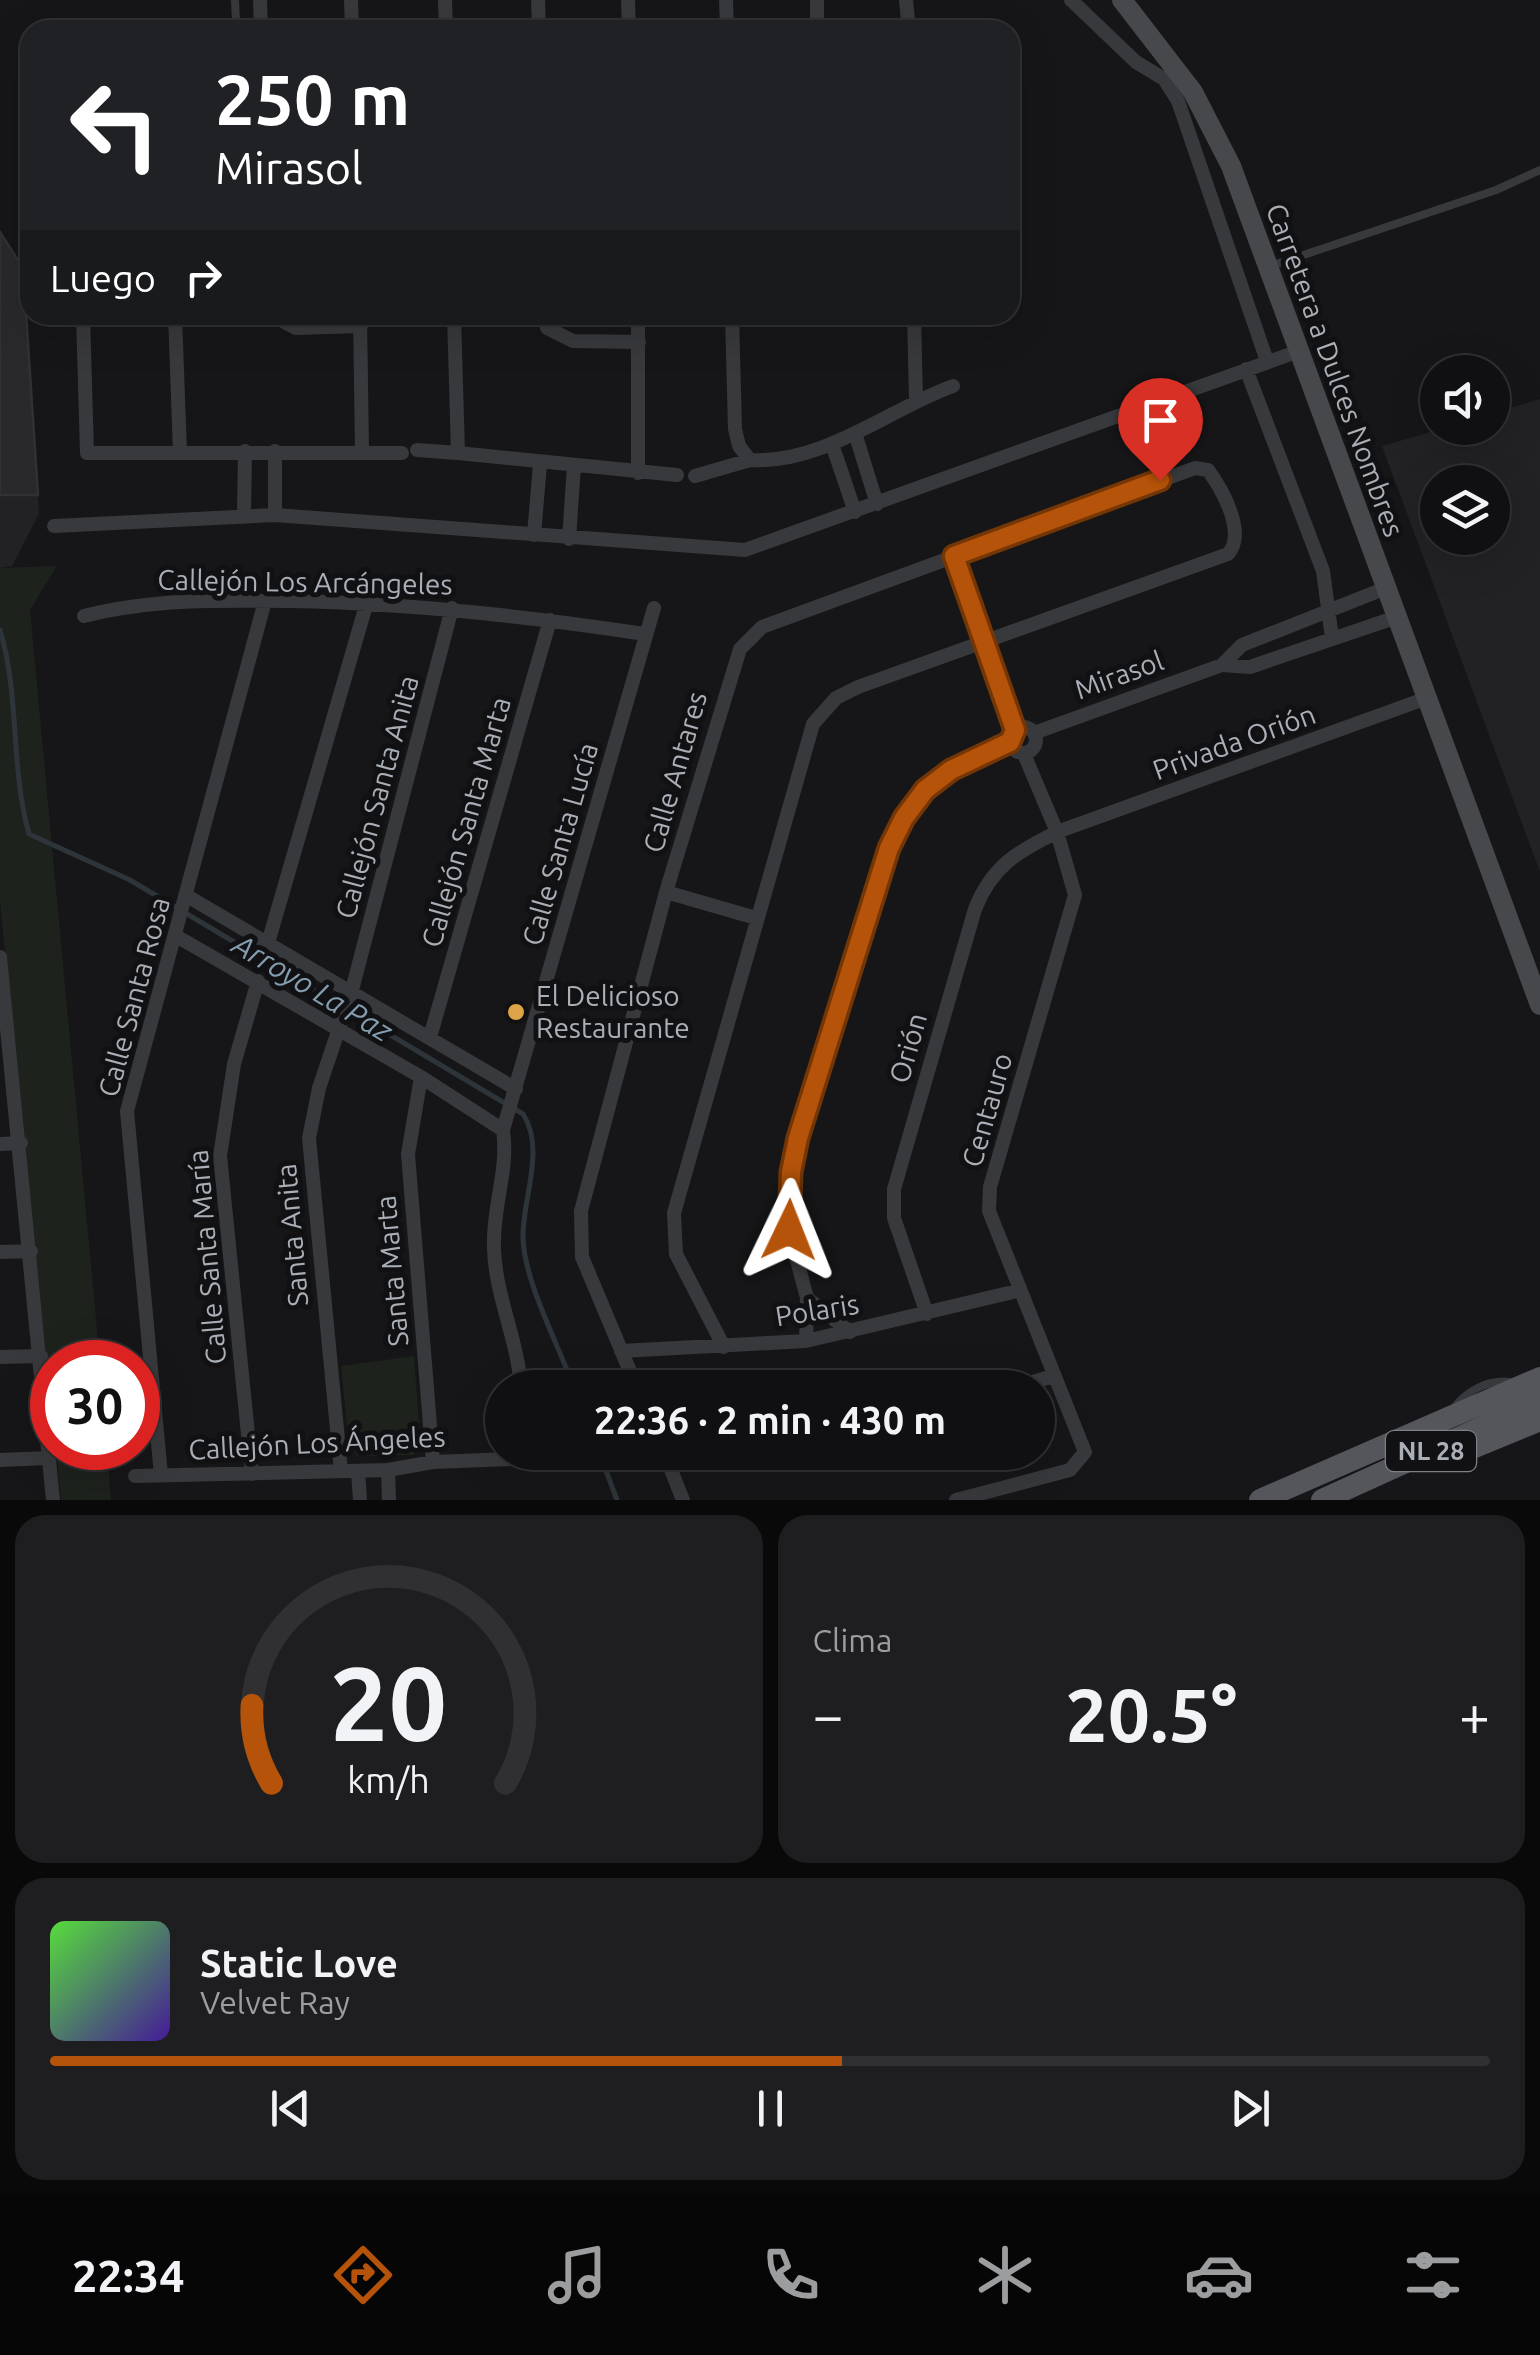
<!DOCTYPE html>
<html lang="es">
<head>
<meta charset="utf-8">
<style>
	:root { --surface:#101012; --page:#1e1e20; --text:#f1f3f6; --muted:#9c9d9f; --line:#303032; --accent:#b45309 }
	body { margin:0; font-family:Ubuntu,sans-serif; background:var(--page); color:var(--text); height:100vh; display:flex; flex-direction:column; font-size:38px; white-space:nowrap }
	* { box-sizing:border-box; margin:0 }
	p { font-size:32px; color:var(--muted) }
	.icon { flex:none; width:55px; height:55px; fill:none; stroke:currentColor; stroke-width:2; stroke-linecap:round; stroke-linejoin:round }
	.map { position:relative; height:1500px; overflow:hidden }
	.drawer { display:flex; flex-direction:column; gap:15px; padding:15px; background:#09090a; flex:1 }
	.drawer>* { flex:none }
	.top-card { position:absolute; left:20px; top:20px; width:1000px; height:305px; border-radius:30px; box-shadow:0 10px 40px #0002,0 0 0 2px var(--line); background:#202124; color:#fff; overflow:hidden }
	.buttons { position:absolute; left:1420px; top:355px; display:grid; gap:20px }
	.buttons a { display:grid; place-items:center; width:90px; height:90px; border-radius:50%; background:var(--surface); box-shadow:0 10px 40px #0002,0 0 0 2px var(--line); font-size:50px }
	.speed { position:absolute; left:30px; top:1340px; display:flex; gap:20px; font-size:50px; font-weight:700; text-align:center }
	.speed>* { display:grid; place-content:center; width:130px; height:130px; border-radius:50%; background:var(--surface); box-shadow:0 10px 40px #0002,0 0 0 2px var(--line); line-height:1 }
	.speed .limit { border:15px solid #d22; background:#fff; color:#111 }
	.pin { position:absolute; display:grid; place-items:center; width:85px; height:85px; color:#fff; margin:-102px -42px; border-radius:50% 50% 50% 0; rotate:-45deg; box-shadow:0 0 10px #0007 }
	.pin .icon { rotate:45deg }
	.me { position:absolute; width:110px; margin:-55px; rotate:2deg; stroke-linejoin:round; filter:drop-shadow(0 0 8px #0008) }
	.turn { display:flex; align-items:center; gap:35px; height:210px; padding:0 30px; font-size:45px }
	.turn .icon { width:130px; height:130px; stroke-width:2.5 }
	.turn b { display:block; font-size:70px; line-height:85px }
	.then { display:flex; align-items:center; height:95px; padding:0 30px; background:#0003; gap:20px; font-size:38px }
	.big { font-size:75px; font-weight:600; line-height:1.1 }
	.drawer .widget { flex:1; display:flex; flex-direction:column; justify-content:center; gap:15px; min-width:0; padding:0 35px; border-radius:30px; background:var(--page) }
	.drawer .dial { align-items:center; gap:0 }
	.dial svg { height:260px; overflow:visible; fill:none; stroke:var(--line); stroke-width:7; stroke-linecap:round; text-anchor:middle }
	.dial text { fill:var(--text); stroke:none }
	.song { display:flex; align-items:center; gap:30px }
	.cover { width:120px; height:120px; border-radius:15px; background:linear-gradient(135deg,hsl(110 70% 55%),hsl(260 70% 35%)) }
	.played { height:10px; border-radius:5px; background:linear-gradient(90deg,var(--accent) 55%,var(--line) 55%) }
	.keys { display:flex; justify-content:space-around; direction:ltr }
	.heat { display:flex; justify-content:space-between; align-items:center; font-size:55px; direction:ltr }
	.drawer .tiles { flex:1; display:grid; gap:15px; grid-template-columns:1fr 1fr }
	.widget:last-child { grid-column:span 2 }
	.trip { position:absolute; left:485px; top:1370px; width:570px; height:100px; border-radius:50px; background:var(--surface); box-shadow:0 10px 40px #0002,0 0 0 2px var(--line); font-weight:600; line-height:100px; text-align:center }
	.tabs { display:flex; height:160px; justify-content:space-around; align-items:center; background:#060607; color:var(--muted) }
	.tabs .icon { width:70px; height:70px }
	.tabs .current { color:var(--accent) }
	.tabs b { font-size:45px; color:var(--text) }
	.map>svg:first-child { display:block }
	.built { fill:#222225; fill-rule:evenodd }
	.green { fill:#1d221d }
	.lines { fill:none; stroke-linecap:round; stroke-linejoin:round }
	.stream { stroke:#2e353a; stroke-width:5 }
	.building { fill:#29292c; stroke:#303134; stroke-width:2.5 }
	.service { stroke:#38393c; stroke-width:8 }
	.minor { stroke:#38393c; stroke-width:14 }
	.secondary { stroke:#46484c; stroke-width:20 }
	.primary { stroke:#54565b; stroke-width:22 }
	.route-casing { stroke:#753606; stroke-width:25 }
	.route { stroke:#b45309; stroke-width:18 }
	.poi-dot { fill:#dfa347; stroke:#111113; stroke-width:4 }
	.labels { text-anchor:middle; stroke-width:10; stroke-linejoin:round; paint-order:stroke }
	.shield { fill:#111113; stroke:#7c7f85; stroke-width:2.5 }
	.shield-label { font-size:25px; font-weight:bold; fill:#aaaeb6 }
	.street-label { font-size:28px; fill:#aaaeb6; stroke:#111113 }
	.poi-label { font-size:28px; fill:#aaaeb6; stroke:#111113; text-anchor:start }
	.water-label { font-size:30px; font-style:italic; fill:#849dae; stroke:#111113 }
</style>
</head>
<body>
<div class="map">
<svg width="1540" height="1500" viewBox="0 0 1540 1500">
	<rect width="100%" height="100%" fill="#161618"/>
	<!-- built -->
	<path class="built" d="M0 232 23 268 39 514 12 566 0 568Z
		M1540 399V872L1382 446 1445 428H1492L1493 413ZM1438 482H1492V538H1438Z"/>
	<!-- green -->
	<path class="green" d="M57 566 30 610 100 1362H52V1412L0 902V568Z
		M414 1356 421 1449 413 1455 357 1456 349 1443 341 1366Z
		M56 1448H107L111 1500H61Z"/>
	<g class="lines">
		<!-- stream -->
		<path class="stream" d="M0 630C20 696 10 766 29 834L130 880 523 1114C546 1149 522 1200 523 1238 524 1281 559 1346 574 1388
			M599 1452 617 1500"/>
	</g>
	<!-- building -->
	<path class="building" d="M0 232 23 268 38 495H0Z"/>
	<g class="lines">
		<!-- service -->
		<path class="service" d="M235 0 236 22
			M1268 267 1496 190 1540 170
			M1454 1408C1466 1391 1489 1379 1510 1382"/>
		<!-- minor -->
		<path class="minor" d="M260 0 261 30
			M351 0 352 30
			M445 0 446 30
			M538 0 539 30
			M628 0 629 30
			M726 0 727 30
			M817 0V30
			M906 0 909 30
			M1071 0 1136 62 1164 79 1178 101 1267 361
			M83 315 87 453H402
			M175 315 180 452
			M271 315 296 328 361 326
			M360 315 362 451
			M454 315 458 453 677 475
			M545 315 547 328 573 341 639 342
			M638 315V473
			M732 315 735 429 739 446 750 460C824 464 887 410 953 386
			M914 315 916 400
			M1246 369 1323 571 1332 638
			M855 433 877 504
			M832 444 855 512
			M417 450 458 453
			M275 451V515
			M695 476 750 460
			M244 515 245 451
			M54 526 275 515 745 550 1299 351
			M534 535 540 464
			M569 539 574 466
			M954 556 1015 729
			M84 616C151 599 219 600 288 601 409 603 526 616 645 634
			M1222 665 1242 645 1386 588
			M1010 740a13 13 0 1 1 26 0a13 13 0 1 1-26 0Z
			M1034 733 1222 665 1250 667 1397 617
			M666 892 756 918
			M187 896 516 1089
			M176 936 421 1077 503 1130
			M268 943 367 602
			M0 957 53 1500
			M430 1037 550 620
			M421 1077 408 1154 433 1462
			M0 1144 21 1143
			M0 1252 31 1251
			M807 1298 850 1332
			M927 1314 894 1218V1189L975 909C992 866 1017 852 1057 832L1427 698
			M806 1341 807 1298 789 1230 791 1172 889 848 925 791 951 770 1009 741
			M621 1351 806 1341 1017 1291
			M0 1357 41 1356
			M521 1388C518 1340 495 1295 494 1248 492 1207 509 1171 503 1130L654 608
			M637 1388 582 1257 581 1211 666 892 740 649 762 627 1195 468 1208 470C1222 489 1247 533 1228 554L858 687 836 698 813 724 674 1213 676 1254 724 1347
			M1013 1388 1053 1376
			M664 1452 683 1500
			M0 1460 48 1458
			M388 1470 389 1500
			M341 1471 309 1138 319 1088 352 990 452 608
			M358 1471 360 1500
			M252 1474 220 1156 234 1064 258 981
			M161 1475 127 1111 265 601
			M135 1476 388 1470 433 1462 561 1457
			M956 1500 1070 1470 1085 1452 989 1211 990 1187 1075 895 1057 832 1024 754"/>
		<!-- secondary -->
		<path class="secondary" d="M1122 0 1193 92 1231 166 1540 1005"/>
		<!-- primary -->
		<path class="primary" d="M1450 1457 1540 1420
			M1260 1500 1540 1378
			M1322 1500 1540 1401"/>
	</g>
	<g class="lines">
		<defs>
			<path id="route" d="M789 1230 791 1172 798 1138 889 848 904 818 925 790 951 770 1010 742 1015 730 954 556 1160 480"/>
		</defs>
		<!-- route casing -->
		<use href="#route" class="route-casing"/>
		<!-- route -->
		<use href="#route" class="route"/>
	</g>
	<!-- markers -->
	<circle class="poi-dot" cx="516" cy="1012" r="10"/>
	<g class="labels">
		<!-- shield labels -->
		<rect class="shield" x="1386" y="1431" width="90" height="40" rx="8"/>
		<g class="shield-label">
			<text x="1431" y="1460">NL 28</text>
		</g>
		<!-- street labels -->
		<g class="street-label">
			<text transform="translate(1335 370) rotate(70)" y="10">Carretera a Dulces Nombres</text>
			<text transform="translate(305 582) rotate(1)" y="10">Callejón Los Arcángeles</text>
			<text transform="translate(1119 675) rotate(-20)" y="10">Mirasol</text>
			<text transform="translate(1234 742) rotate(-20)" y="10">Privada Orión</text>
			<text transform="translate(675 772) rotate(-74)" y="10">Calle Antares</text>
			<text transform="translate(377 797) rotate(-75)" y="10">Callejón Santa Anita</text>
			<text transform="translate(466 822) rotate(-74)" y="10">Callejón Santa Marta</text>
			<text transform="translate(560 844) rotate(-74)" y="10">Calle Santa Lucía</text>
			<text transform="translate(134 997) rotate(-75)" y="10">Calle Santa Rosa</text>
			<text transform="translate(908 1048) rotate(-74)" y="10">Orión</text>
			<text transform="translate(987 1110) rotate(-74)" y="10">Centauro</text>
			<text transform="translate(292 1235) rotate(-95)" y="10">Santa Anita</text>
			<text transform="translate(207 1257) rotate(-95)" y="10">Calle Santa María</text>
			<text transform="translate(392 1271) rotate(-95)" y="10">Santa Marta</text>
			<text transform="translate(817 1310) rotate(-9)" y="10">Polaris</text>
			<text transform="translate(317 1443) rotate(-3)" y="10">Callejón Los Ángeles</text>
		</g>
		<!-- poi labels -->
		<g class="poi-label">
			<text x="536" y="1006">El Delicioso<tspan x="536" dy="32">Restaurante</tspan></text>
		</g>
		<!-- water labels -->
		<g class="water-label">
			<text transform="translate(312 988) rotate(31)" y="10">Arroyo La Paz</text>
		</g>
	</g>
</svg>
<div class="buttons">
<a><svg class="icon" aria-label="sound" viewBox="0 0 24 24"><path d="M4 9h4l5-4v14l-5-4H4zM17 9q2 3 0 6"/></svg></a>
<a><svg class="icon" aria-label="layers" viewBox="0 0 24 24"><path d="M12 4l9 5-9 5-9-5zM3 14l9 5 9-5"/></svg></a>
</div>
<div class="speed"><div class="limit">30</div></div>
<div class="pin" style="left:1160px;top:480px;background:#d93025"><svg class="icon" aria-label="arrive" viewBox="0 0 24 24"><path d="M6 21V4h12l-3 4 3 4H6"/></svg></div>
<svg class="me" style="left:789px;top:1230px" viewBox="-20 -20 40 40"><path d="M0-17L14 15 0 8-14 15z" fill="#b45309" stroke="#fff" stroke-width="4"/></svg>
<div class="trip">22:36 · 2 min · 430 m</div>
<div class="top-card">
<div class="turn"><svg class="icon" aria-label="left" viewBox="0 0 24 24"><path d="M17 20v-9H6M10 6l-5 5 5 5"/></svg><div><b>250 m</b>Mirasol</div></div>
<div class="then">Luego<svg class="icon" aria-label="right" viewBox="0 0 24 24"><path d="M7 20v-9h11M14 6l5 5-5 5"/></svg></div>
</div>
</div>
<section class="drawer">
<div class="tiles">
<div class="widget dial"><svg viewBox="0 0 100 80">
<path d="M14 69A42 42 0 1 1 86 69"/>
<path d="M14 69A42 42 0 0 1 8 45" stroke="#b45309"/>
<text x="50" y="56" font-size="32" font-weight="700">20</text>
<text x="50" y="72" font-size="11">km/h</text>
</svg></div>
<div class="widget"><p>Clima</p>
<div class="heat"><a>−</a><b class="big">20.5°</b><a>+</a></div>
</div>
<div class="widget">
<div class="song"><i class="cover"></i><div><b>Static Love</b><p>Velvet Ray</p></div></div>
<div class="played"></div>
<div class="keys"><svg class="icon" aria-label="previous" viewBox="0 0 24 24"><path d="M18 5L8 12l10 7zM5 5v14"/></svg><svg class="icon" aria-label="pause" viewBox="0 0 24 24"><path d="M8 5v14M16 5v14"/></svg><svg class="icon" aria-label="next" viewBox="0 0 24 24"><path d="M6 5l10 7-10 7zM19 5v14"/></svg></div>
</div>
</div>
</section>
<nav class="tabs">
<b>22:34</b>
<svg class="icon current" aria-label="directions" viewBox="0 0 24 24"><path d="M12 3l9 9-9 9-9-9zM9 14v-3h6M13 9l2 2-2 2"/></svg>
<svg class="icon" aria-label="music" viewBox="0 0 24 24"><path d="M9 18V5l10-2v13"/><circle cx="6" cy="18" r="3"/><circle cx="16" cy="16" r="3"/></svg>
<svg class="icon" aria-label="phone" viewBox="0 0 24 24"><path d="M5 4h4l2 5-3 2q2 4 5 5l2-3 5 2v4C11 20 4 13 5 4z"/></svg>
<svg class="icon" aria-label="climate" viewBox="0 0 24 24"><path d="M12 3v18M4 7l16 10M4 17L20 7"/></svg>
<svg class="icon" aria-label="car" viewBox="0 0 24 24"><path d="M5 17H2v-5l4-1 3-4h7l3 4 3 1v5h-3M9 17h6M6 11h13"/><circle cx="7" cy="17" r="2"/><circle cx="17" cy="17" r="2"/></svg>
<svg class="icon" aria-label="filters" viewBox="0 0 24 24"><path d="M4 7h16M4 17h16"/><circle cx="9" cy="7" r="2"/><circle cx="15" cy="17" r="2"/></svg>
</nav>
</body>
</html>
